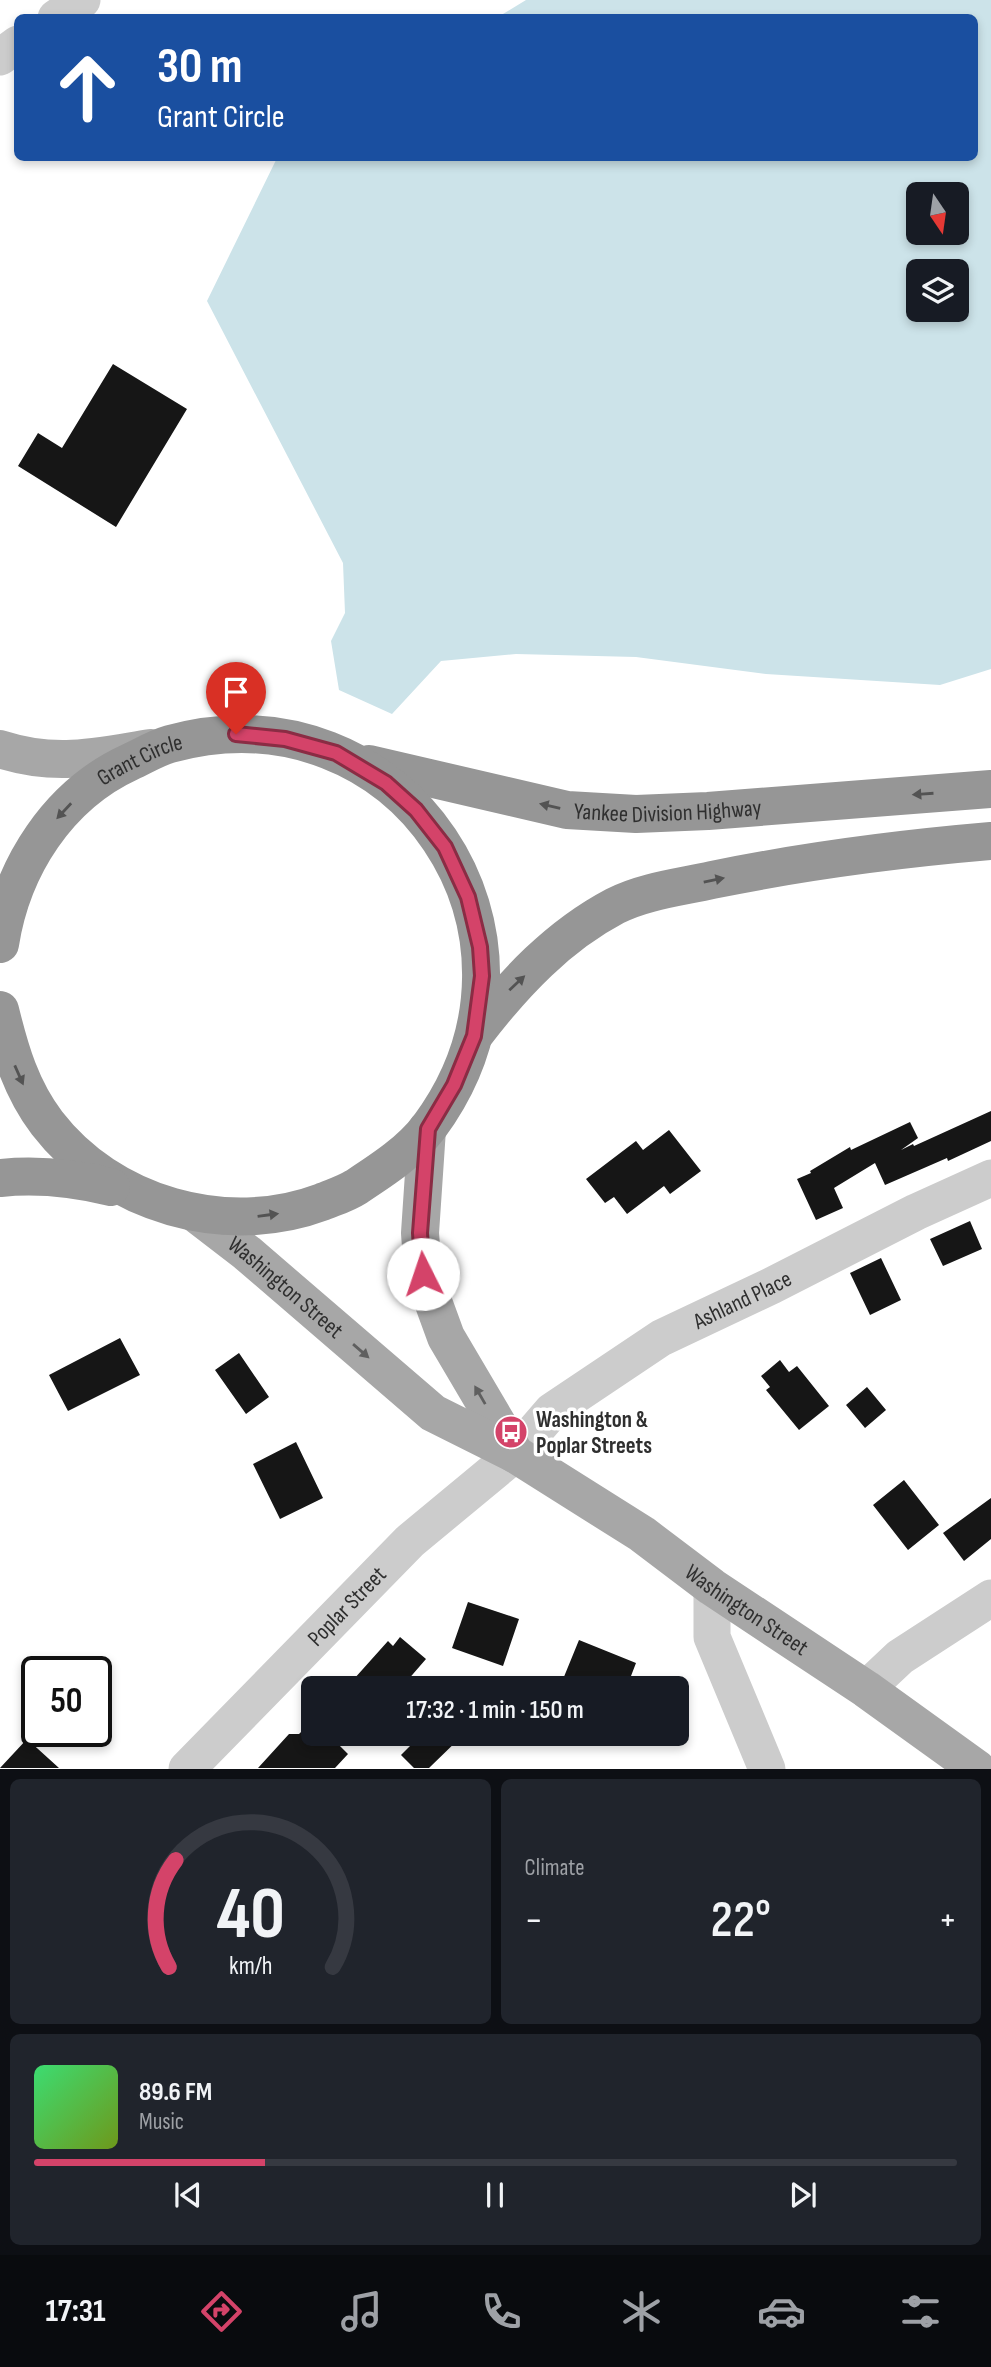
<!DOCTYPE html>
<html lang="en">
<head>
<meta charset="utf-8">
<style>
	:root { --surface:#171b24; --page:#20242c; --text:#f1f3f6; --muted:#9ea1a6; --line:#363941; --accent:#d44369 }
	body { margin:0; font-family:"Sofia Sans Condensed",sans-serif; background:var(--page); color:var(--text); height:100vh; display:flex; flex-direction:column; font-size:26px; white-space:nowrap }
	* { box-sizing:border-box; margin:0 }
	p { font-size:23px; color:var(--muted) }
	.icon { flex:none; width:38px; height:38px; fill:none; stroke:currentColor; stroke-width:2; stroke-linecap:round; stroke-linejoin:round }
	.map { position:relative; height:1769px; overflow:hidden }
	.drawer { display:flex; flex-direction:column; gap:10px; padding:10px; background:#0d0f14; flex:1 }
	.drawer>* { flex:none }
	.hud { position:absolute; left:14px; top:14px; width:964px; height:147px; border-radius:10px; box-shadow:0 4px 10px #0003; background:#1a4fa0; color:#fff; overflow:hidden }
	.needle { width:46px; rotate:167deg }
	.fabs { position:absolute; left:906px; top:182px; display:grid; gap:14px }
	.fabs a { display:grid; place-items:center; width:63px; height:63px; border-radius:10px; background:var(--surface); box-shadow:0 4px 10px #0003; font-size:35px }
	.speed { position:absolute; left:21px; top:1656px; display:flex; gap:14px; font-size:35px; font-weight:700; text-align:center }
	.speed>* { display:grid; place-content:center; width:91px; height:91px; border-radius:50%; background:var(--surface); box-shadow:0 4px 10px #0003; line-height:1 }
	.speed .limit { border:4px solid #111; border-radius:10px; background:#fff; color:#111 }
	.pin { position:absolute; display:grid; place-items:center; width:60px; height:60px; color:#fff; margin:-72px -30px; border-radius:50% 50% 50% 0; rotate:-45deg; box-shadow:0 0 7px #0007 }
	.pin .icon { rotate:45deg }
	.me { position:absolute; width:77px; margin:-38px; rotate:356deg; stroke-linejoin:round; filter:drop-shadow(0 0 5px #0008) }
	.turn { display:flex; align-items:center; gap:24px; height:147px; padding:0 28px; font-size:32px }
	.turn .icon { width:91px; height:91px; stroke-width:2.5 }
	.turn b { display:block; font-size:49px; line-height:60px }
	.big { font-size:52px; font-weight:600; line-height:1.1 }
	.drawer .tile { flex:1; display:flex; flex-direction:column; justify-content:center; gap:10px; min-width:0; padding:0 24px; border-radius:10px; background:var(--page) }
	.drawer .dial { align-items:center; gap:0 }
	.dial svg { height:182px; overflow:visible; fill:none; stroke:var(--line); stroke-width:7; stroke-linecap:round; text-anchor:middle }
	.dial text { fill:var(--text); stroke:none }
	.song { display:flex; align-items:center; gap:21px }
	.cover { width:84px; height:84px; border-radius:10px; background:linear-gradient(135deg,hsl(140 70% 55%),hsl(80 70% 35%)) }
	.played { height:7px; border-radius:4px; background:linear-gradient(90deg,var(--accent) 25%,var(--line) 25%) }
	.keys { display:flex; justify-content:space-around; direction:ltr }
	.heat { display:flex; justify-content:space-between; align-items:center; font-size:38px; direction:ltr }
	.drawer .tiles { flex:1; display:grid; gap:10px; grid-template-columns:1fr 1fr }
	.tile:last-child { grid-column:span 2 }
	.trip { position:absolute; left:301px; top:1676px; width:388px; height:70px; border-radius:10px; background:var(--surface); box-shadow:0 4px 10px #0003; font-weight:600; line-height:70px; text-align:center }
	.tab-bar { display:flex; height:112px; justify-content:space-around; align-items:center; background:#090b0e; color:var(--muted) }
	.tab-bar .icon { width:49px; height:49px }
	.tab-bar .active { color:var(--accent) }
	.tab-bar b { font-size:32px; color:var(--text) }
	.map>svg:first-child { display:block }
	.water { fill:#cce3e9; fill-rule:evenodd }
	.building { fill:#161616 }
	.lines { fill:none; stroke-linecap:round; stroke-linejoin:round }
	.minor { stroke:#ccc; stroke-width:37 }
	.major { stroke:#a7a7a7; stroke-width:38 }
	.highway { stroke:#969696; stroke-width:38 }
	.oneway { fill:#535353 }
	.oneway2 { fill:#5f5f5f }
	.route-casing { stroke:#8a2c44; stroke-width:18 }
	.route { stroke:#d44369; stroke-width:12 }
	.labels { text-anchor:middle; stroke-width:7; stroke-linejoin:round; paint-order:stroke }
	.street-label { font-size:23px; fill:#2f2f2f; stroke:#fff }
	.poi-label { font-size:23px; font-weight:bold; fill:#2f2f2f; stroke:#fff; text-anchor:start }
</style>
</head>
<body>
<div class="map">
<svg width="991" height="1769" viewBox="0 0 991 1769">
	<rect width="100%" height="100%" fill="#fff"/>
	<!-- water -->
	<path class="water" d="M526 0H991V669L940 685 766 674 636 657 516 654 441 661 392 714 339 690 331 641 345 613 343 563 207 301 277 158H975V18L498 17ZM919 194H957V233H919ZM919 271H957V310H919Z"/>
	<!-- building -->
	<path class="building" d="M113 364 187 409 116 527 18 466 38 433 62 448Z
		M991 1111V1141L948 1161 947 1158 885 1185 875 1163 834 1188 843 1208 816 1220 797 1179 811 1173 810 1171 850 1147 851 1150 910 1122 918 1138 901 1150 913 1144 914 1146Z
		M669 1130 701 1171 670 1194 664 1186 627 1214 614 1197 605 1203 586 1179 636 1141 643 1150Z
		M970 1221 982 1249 943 1266 930 1239Z
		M881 1258 901 1300 870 1315 850 1273Z
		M120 1338 140 1375 68 1411 49 1375Z
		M239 1353 269 1397 246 1414 215 1370Z
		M780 1360 789 1372 797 1366 829 1406 799 1430 766 1390 770 1387 761 1376Z
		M867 1387 886 1410 865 1428 846 1405Z
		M296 1442 323 1498 280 1519 253 1464Z
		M904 1480 939 1525 908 1550 873 1505Z
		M991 1498V1539L964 1561 943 1533Z
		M468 1602 519 1619 503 1666 452 1648Z
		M400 1637 426 1659 400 1689H345L388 1641 393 1646Z
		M579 1640 636 1663 626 1689H559Z
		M313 1720V1734H346L337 1743 348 1754 335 1768H258L289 1734H299Z
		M422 1734H464L429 1768H414L401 1755Z
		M27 1739 59 1768H0Z"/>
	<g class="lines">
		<!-- minor -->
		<g class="minor">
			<path d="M56 18 82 0"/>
			<path d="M0 57 18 44"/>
			<path d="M712 1587V1637L767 1769"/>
			<path d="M866 1689 900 1657 991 1598"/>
			<path id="s1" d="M187 1769 410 1541 515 1454 552 1411 661 1338 771 1286 916 1212 991 1178"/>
		</g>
		<!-- major -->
		<g class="major">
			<path d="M0 749C56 767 94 757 151 748"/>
			<path d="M427 1129 420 1233 423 1274 446 1337 515 1454"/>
			<path id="s2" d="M195 1213 247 1253 433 1413 515 1454 642 1534 712 1587 866 1689 977 1769"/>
		</g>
		<!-- highway -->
		<g class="highway">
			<path id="s3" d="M369 764 567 810 636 814 708 811 991 789"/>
			<path id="s4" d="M0 944C12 867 58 795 130 762 143 756 156 748 170 744 402 681 571 935 429 1127 410 1152 382 1170 356 1187 345 1194 334 1197 322 1202 226 1238 110 1205 47 1123 21 1089 10 1051 0 1010"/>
			<path d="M475 1034C514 983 558 936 615 906 644 891 681 887 712 880 805 861 897 849 991 841"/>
			<path d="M0 1178C38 1174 74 1178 111 1187"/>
		</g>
	</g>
	<!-- one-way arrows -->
	<defs><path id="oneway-solid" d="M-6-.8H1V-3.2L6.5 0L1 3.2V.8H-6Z" transform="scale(1.75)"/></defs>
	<g class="oneway">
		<use href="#oneway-solid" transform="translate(923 794) rotate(176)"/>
		<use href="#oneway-solid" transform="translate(550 806) rotate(-167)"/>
		<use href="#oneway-solid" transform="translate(64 811) rotate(133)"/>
		<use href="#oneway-solid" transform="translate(714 880) rotate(-12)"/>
		<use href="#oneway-solid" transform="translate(517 983) rotate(-43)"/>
		<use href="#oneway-solid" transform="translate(19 1075) rotate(66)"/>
		<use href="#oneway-solid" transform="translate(268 1215) rotate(-8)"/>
	</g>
	<g class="oneway2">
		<use href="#oneway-solid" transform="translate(361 1351) rotate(41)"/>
		<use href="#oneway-solid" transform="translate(480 1395) rotate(-120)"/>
	</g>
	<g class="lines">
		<defs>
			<path id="route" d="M236 734 285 739 336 753 386 783 416 810 445 847 468 897 480 947 482 976 474 1036 454 1085 428 1129 420 1233 423 1274"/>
		</defs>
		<!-- route casing -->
		<use href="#route" class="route-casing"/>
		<!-- route -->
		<use href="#route" class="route"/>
	</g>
	<!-- icons -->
	<defs>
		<symbol id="bus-disc" viewBox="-11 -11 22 22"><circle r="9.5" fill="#d44369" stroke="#fff"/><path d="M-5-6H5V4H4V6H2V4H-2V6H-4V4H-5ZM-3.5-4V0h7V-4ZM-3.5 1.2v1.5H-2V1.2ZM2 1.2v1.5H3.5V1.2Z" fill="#fff"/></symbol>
	</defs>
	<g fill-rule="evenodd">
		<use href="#bus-disc" x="492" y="1413" width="38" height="38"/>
	</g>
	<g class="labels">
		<!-- street labels -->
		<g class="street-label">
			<text dy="8" stroke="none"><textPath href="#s4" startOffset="243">Grant Circle</textPath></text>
			<text dy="8" stroke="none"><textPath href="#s3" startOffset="304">Yankee Division Highway</textPath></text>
			<text dy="8" stroke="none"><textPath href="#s2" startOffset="117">Washington Street</textPath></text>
			<text dy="8" stroke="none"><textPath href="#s1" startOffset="733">Ashland Place</textPath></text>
			<text dy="8" stroke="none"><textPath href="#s1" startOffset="228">Poplar Street</textPath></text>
			<text dy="8" stroke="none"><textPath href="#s2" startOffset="682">Washington Street</textPath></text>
		</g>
		<!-- poi labels -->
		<g class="poi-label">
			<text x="536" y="1427">Washington &amp;<tspan x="536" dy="26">Poplar Streets</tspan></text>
		</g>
	</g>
</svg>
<div class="fabs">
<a><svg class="needle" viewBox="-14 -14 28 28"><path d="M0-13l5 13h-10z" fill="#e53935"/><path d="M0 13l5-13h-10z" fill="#9ea1a6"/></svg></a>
<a><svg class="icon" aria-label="layers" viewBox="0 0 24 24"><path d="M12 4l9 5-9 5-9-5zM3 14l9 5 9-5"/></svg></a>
</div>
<div class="speed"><div class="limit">50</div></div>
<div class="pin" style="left:236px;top:734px;background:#d93025"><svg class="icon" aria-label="arrive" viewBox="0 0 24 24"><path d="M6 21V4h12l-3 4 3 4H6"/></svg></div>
<svg class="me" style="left:423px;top:1274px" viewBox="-20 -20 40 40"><circle r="19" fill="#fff"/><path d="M0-13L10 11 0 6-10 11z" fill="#d44369"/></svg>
<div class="trip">17:32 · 1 min · 150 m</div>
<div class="hud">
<div class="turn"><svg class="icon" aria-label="ahead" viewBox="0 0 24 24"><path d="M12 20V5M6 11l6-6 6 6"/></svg><div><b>30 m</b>Grant Circle</div></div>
</div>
</div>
<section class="drawer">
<div class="tiles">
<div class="tile dial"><svg viewBox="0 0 100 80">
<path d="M14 69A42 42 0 1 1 86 69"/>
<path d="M14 69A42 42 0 0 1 17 22" stroke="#d44369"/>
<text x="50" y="56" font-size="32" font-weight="700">40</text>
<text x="50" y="72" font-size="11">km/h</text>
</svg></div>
<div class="tile"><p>Climate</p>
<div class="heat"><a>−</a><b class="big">22°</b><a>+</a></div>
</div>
<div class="tile">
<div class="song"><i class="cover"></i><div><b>89.6 FM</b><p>Music</p></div></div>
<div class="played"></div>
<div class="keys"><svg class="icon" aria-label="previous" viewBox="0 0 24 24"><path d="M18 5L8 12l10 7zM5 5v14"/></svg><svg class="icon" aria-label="pause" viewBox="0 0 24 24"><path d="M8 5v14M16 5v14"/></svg><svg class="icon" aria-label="next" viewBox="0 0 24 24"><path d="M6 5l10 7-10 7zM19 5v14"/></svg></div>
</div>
</div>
</section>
<nav class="tab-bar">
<b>17:31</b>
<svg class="icon active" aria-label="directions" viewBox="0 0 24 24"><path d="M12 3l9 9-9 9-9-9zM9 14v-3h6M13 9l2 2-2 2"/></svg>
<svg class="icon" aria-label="music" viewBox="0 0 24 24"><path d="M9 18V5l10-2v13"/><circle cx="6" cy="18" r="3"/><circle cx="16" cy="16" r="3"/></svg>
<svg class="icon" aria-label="phone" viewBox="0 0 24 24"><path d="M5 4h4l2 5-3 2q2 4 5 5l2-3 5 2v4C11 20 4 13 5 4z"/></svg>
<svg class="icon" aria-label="climate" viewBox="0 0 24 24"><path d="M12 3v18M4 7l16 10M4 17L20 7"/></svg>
<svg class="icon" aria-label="car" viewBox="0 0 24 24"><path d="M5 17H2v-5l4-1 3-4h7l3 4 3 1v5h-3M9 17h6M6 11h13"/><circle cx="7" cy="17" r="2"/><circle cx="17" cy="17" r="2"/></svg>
<svg class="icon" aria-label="filters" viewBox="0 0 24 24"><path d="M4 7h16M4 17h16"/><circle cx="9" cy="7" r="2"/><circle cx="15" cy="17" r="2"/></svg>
</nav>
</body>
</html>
